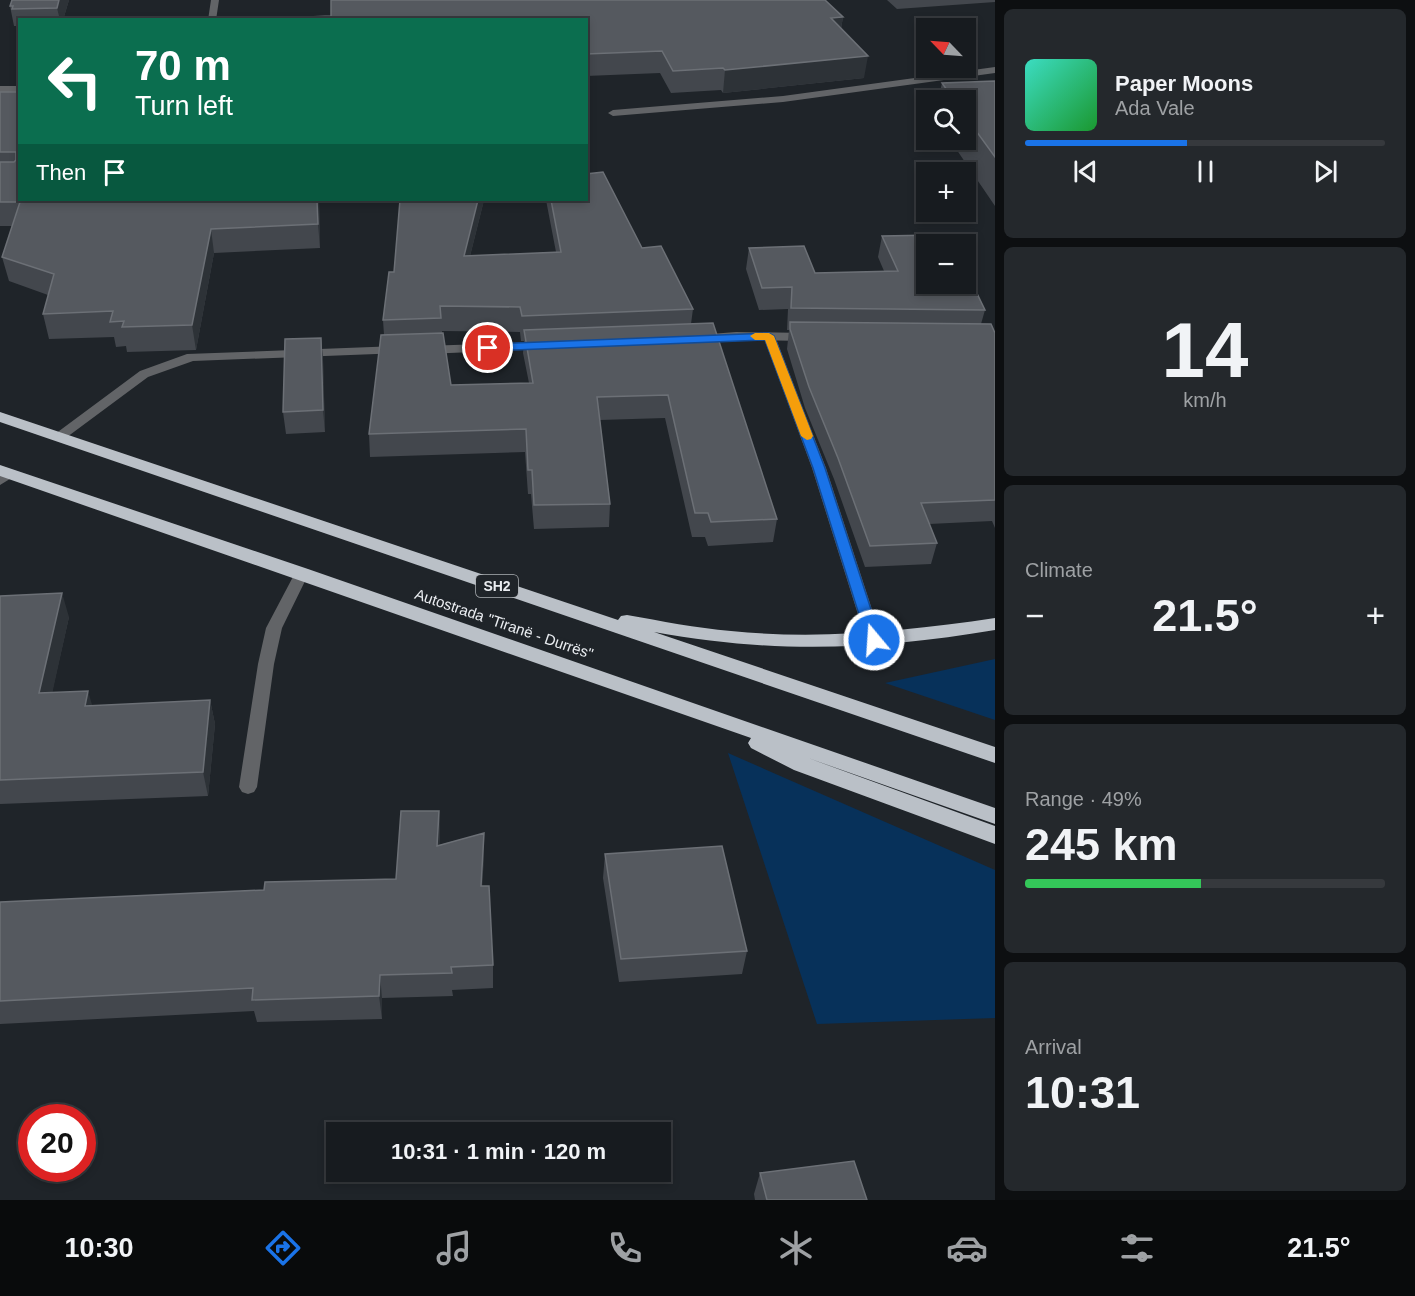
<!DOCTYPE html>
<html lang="en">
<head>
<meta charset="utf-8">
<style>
	:root { --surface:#171b1f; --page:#24282c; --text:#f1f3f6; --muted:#9ea1a4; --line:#36393d; --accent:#1a73e8 }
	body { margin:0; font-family:Arial,sans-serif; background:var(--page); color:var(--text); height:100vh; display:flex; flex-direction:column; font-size:22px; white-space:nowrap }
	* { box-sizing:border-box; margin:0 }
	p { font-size:20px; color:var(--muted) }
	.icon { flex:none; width:33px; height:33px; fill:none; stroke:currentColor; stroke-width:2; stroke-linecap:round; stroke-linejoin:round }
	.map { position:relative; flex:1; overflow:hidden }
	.side { display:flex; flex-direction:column; gap:9px; padding:9px; background:#0d0f11; width:420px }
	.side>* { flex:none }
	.guide { position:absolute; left:18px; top:18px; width:570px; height:183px; border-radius:0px; box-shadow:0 3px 9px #0003,0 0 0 2px var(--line); background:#0b6e4f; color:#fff; overflow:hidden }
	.needle { width:39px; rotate:295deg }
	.fabs { position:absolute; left:916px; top:18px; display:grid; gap:12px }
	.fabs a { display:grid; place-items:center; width:60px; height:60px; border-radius:0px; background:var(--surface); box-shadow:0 3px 9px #0003,0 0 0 2px var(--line); font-size:30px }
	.speed { position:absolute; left:18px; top:1104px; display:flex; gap:12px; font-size:30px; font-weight:700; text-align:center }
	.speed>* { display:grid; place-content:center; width:78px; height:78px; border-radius:50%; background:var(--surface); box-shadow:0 3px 9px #0003,0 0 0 2px var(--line); line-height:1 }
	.speed .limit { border:9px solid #d22; background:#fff; color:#111 }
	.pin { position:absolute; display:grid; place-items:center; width:51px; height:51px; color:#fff; margin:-26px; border:3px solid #fff; border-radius:50%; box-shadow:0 2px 6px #0007 }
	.me { position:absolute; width:66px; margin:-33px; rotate:342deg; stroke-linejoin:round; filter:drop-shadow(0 0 4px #0008) }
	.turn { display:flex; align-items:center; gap:21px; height:126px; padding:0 18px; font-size:27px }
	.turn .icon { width:78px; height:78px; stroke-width:2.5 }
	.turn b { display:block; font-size:42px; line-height:51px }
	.then { display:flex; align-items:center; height:57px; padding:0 18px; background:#0003; gap:12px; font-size:22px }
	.big { font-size:45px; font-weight:700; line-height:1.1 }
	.side .card { flex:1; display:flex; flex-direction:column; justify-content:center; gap:9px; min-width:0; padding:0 21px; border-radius:9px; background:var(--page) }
	.side .dial { align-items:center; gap:0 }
	.dial b { font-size:78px; line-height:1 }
	.song { display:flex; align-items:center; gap:18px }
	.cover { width:72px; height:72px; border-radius:9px; background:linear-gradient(135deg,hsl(170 70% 55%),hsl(130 70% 35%)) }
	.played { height:6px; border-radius:3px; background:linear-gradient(90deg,var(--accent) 45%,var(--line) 45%) }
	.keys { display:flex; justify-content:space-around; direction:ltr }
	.heat { display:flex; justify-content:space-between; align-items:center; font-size:33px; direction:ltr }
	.charge { height:9px; border-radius:4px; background:linear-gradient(90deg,#34c759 49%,var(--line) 0) }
	.trip { position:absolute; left:326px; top:1122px; width:345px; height:60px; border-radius:0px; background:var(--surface); box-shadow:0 3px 9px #0003,0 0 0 2px var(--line); font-weight:700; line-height:60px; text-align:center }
	.menu { display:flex; height:96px; justify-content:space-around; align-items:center; background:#090b0c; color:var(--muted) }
	.menu .icon { width:42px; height:42px }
	.menu .active { color:var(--accent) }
	.menu b { font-size:27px; color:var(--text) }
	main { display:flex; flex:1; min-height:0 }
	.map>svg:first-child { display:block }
	.green { fill:#07315a }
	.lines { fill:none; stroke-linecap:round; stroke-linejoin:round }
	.lane { fill:#626467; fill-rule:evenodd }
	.street { fill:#626467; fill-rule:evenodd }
	.highway { fill:#bac0c7; fill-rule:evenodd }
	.wall { fill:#43474d; fill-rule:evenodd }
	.shaded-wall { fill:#2d3237 }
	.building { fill:#55595f; stroke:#6c7076; stroke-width:1.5 }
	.route { fill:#1a73e8; stroke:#114b97; stroke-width:1.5 }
	.slow { fill:#f59e0b }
	.labels { text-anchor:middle; stroke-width:6; stroke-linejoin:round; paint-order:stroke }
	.shield { fill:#1f2429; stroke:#adb1b5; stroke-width:1.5 }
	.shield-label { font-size:14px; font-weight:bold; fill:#eaedf1 }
	.street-label { font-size:15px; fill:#eaedf1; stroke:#1f2429 }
</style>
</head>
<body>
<main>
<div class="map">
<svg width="995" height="1200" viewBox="0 0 995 1200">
	<rect width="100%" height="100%" fill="#1f2429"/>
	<!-- green -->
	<path class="green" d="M995 659V720L885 683Z
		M728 753 995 870V1018L817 1024Z"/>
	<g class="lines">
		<!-- lane -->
		<path class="lane" d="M0 86H20V92H0Z
			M769 332 775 336 826 468 882 640 879 644H869L866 640 812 468 763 336Z"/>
		<!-- street -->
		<path class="street" d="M211 0H219L216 20H208Z
			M995 67V73L783 102 613 116 608 113 613 110 783 96Z
			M736 332 806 333 812 337 806 341 736 340 698 343 692 339 698 335Z
			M542 342 548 346 546 349 425 354 419 350 425 346Z
			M398 346 402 347 404 350 402 353 193 361 148 377 63 440H53L51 437 140 371 187 354Z
			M11 470 16 471 18 474 0 485V475Z
			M302 568 309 573 282 628 274 664 257 787 254 792 248 794 242 792 239 787 258 664 266 628 295 573Z"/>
		<!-- highway -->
		<path class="highway" d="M0 412 618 620 621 616 627 615C661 621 696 628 731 631 819 640 908 631 995 618V630C875 650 774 654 654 632L995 747V763L0 422Z
			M0 465 308 569 995 808V824L808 758 995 826V844L794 770 751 748 748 743 751 738 0 476Z"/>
	</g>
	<!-- wall -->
	<path class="wall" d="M12 0H69L63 20H20V29H17L16 26H14L10 6Z
		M887 0H995V2L897 9Z
		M843 17 841 29 864 78 723 93 721 90 671 93 660 73 586 76V20Z
		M995 81V206L950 140H966V100H938L942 83Z
		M0 92H20V200H319L320 248 214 253 196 350 127 352 126 346 116 347 114 337 49 339 43 314 48 295 9 281 2 257 12 226H0Z
		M400 200H484L470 256 556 252 546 200H586L642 248 693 309 691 324 777 519 773 542 708 546 705 537H692L665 418 600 420 610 504 609 527 534 529 531 494H528L525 452 370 457 369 434 384 335 383 320 394 272ZM442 331 520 332 521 341H524L523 353 529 383 451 385Z
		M882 236 927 244 985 310 981 324 995 333V528L992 521 929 524 937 543 931 564 865 567 834 479 805 408 787 349 789 330H787L788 309 759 310 746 269 749 248 815 273 884 271 878 257Z
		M321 338 323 359 325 432 286 434 283 412Z
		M0 596 69 617 52 692 92 706 210 700 215 724 208 796 0 804Z
		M439 811 440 835 439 845 484 833V857L482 886 493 965V988L452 990 453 996 382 998V1019L257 1022 254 1011 0 1024V902L264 890 396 879Z
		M605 854 747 951 742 974 619 982 603 878Z
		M760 1173 867 1200H755L754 1194Z"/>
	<!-- shaded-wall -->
	<path class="shaded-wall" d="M59 0H69L63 20H60L57 8Z
		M843 17 839 39 831 18Z
		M868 56 864 78 723 93 725 70Z
		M317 200H319L320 248 318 224Z
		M478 200H484L464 280V256Z
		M211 229 214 253 196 350 192 325Z
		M321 338 323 359 325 432 323 410Z
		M62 593 69 617 47 717 39 693Z
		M88 691 95 715 85 706Z
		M210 700 215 724 208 796 203 772Z
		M439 811 440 835 438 869 437 846Z
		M484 833V857L481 909V886Z
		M380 975 382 998V1019L379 996Z"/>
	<!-- building -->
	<path class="building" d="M12 0H59L57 8 12 9 13 6H10Z
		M331 0H825L843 17 831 18 868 56 725 70 723 68 673 71 662 51 586 54V20H233L331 16Z
		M995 81V157L966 117V100H954L942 83Z
		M0 92H20V200H317L318 224 211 229 192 325 122 327 124 321 110 322 113 311 43 314 54 274 2 257 20 202H0V162H14L16 160V152H0Z
		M603 172 642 248 661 246 693 309 522 316 520 307 440 306 441 318 383 320 389 272H394L400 200H478L464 256 561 252 551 200H586V174Z
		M935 235 940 244H927V284H966V275H968L985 310 791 308 792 287 762 288 749 248 804 246 815 273 898 271 882 236Z
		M790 322 991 324 995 333V500L921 503 937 543 870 546 838 458 809 387 790 329Z
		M713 323 777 519 711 522 708 513H695L668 395 597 397 610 504 534 505 532 470H528L526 429 369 434 381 335 443 333 451 385 533 383 524 330Z
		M321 338 323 410 283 412 285 339Z
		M62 593 39 693 88 691 85 706 210 700 203 772 0 780V596Z
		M401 811H439L437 846 484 833 481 886H489L493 965 451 967 452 973 380 975 379 996 252 1000 253 988 0 1001V902L264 890 265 882 396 879Z
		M722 846 747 951 621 959 605 854Z
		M854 1161 867 1200H767L760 1173Z"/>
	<!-- route -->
	<path class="route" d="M769 333 774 336 825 468 881 640 879 643H869L867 640 813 468 765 340 488 351 483 348 488 344Z"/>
	<!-- slow -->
	<path class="slow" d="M769 333 774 336 813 436 811 439 807 440 801 436 765 340H755L750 336 755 333Z"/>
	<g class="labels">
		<!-- shield labels -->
		<rect class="shield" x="476" y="575" width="42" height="22" rx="4.5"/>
		<g class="shield-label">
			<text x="497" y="591">SH2</text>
		</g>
		<!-- street labels -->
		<g class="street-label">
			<text transform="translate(504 624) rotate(19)" y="5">Autostrada "Tiranë - Durrës"</text>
		</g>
	</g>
</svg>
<div class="fabs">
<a><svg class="needle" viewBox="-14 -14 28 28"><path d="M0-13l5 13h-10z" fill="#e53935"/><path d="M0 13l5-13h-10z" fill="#9ea1a4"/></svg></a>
<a><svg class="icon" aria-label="search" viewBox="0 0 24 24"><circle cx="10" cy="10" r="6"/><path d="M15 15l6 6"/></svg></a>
<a>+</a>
<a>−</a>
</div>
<div class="speed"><div class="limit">20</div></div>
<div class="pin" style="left:488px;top:348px;background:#d93025"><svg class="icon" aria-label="arrive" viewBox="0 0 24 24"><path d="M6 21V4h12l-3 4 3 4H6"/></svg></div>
<svg class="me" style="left:874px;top:640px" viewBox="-20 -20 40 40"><circle r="17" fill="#1a73e8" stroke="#fff" stroke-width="3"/><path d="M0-11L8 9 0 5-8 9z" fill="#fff"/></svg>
<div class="trip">10:31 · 1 min · 120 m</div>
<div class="guide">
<div class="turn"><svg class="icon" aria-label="left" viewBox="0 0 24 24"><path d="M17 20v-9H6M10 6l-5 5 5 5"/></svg><div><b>70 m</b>Turn left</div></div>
<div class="then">Then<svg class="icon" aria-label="arrive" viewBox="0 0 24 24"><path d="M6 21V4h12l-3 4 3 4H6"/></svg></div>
</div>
</div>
<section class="side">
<div class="card">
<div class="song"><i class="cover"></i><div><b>Paper Moons</b><p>Ada Vale</p></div></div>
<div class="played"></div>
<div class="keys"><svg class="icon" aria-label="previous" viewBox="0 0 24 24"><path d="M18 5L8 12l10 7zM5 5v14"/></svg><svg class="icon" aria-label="pause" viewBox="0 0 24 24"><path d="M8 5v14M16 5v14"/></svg><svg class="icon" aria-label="next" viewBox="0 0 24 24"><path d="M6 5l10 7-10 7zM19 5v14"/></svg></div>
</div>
<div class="card dial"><b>14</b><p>km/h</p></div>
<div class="card"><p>Climate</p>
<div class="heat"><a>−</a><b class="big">21.5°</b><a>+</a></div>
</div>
<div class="card"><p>Range · 49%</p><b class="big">245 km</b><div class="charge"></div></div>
<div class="card"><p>Arrival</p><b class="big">10:31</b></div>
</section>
</main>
<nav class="menu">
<b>10:30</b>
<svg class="icon active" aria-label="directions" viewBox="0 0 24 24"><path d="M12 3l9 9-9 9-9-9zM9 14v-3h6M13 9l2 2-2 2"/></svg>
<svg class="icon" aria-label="music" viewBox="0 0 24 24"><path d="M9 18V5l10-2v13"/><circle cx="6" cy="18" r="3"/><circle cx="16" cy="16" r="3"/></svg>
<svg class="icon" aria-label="phone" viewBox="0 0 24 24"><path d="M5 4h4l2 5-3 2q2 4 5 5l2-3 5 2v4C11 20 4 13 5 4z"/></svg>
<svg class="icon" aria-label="climate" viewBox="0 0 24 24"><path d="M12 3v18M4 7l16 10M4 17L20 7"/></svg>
<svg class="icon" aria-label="car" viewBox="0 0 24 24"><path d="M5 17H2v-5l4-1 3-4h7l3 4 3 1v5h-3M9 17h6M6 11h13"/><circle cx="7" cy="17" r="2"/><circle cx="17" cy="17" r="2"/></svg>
<svg class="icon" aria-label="filters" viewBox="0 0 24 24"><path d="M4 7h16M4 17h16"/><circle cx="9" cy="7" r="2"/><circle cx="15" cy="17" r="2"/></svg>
<b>21.5°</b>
</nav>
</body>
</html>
